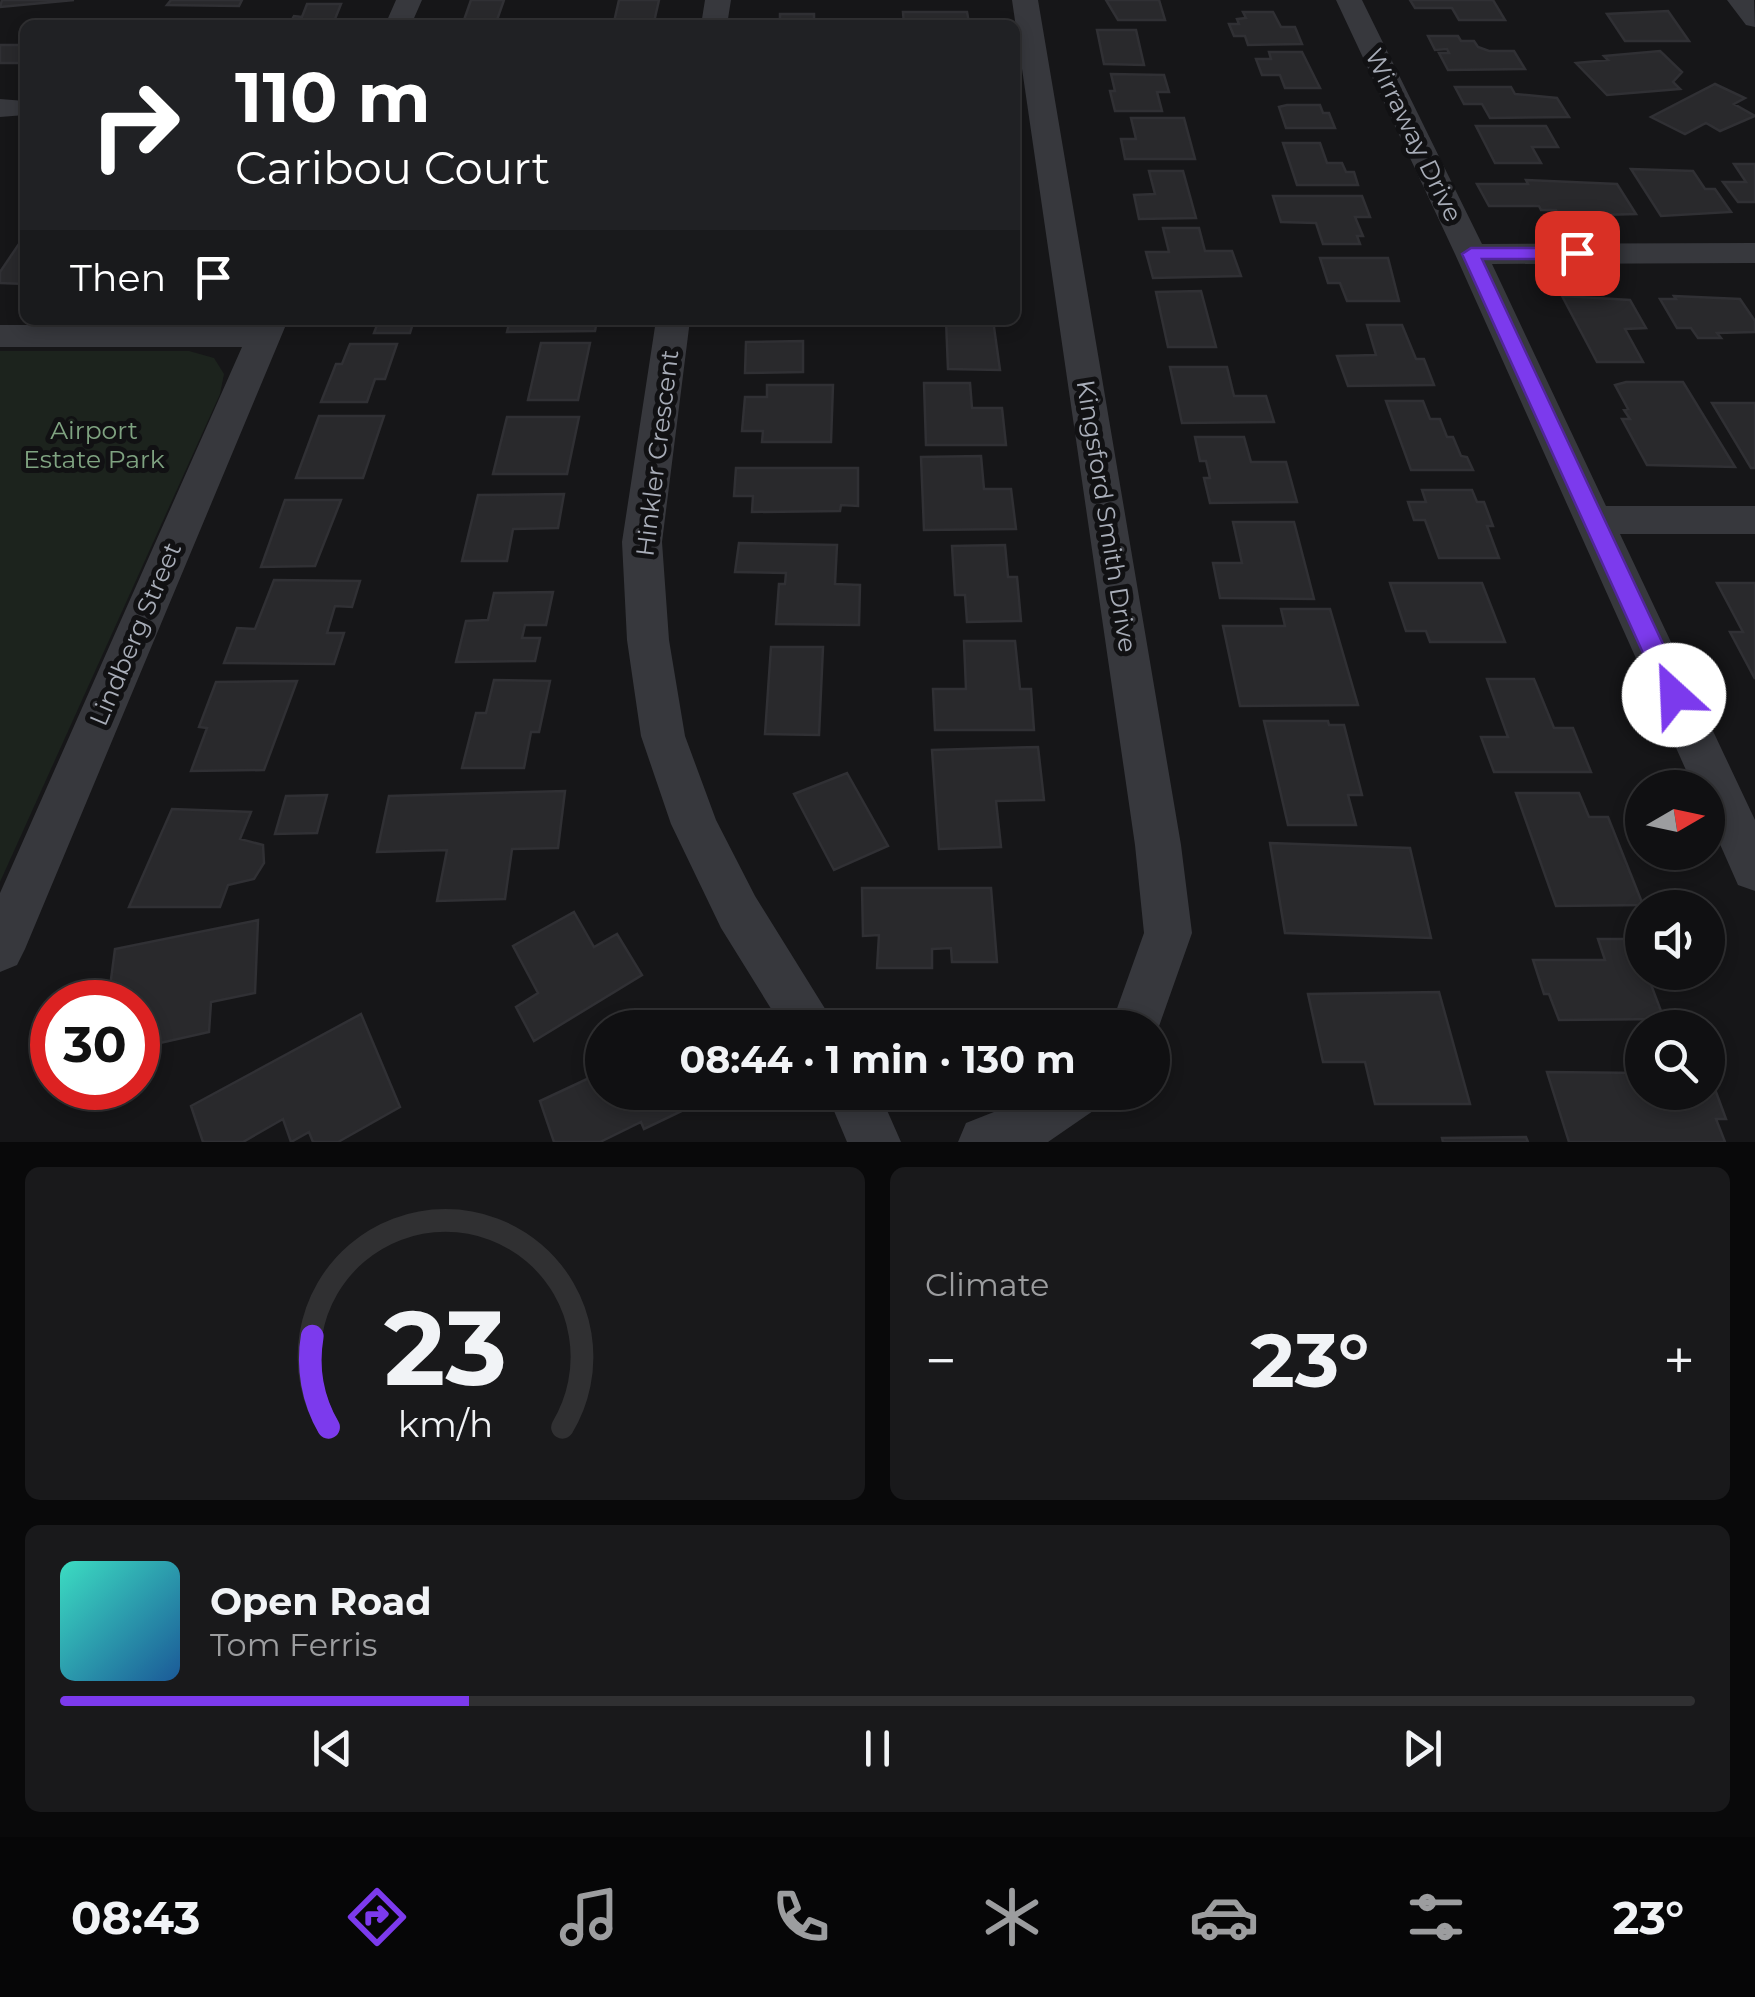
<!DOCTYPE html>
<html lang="en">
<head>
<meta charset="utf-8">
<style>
	:root { --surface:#101012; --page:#19191b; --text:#f1f3f6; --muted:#9c9d9f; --line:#303032; --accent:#7c3aed }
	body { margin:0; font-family:Montserrat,sans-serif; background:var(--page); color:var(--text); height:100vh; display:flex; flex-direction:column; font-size:38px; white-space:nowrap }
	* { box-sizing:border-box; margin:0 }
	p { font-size:32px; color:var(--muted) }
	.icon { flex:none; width:55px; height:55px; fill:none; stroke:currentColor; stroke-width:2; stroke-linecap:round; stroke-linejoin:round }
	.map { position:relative; height:1142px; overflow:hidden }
	.panel { display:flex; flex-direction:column; gap:25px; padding:25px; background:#09090a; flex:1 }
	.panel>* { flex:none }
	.banner { position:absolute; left:20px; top:20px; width:1000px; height:305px; border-radius:15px; box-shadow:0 5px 15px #0003,0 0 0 2px var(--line); background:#202124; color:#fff; overflow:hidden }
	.needle { width:65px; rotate:81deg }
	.buttons { position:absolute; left:1625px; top:770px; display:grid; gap:20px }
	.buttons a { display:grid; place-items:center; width:100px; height:100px; border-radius:50%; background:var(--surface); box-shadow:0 5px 15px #0003,0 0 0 2px var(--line); font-size:50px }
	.speed { position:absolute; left:30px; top:980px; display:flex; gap:20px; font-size:50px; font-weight:700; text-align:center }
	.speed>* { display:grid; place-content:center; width:130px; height:130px; border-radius:50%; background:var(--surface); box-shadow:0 5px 15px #0003,0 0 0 2px var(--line); line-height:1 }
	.speed .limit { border:15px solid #d22; background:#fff; color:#111 }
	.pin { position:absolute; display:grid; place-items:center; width:85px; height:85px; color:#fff; margin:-42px; border-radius:20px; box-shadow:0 5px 15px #0006 }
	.me { position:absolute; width:110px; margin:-55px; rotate:335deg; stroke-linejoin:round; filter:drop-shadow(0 0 8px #0008) }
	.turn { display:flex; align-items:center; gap:35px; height:210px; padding:0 50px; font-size:45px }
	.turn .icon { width:130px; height:130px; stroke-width:2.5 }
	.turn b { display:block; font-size:70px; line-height:85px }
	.then { display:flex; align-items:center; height:95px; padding:0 50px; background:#0003; gap:20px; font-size:38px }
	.big { font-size:75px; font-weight:700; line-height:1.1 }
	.panel .card { flex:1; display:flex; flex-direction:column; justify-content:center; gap:15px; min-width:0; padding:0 35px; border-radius:15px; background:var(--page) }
	.panel .dial { align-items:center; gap:0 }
	.dial svg { height:260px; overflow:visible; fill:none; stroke:var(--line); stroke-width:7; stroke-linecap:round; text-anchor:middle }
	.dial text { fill:var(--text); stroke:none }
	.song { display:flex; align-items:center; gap:30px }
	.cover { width:120px; height:120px; border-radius:15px; background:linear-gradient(135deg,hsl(170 70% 55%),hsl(210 70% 35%)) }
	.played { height:10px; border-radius:5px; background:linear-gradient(90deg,var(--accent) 25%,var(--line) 25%) }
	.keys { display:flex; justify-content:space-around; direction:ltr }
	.heat { display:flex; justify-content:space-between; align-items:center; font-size:55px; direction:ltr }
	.panel .tiles { flex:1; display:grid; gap:25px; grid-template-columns:1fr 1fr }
	.card:last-child { grid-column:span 2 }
	.trip { position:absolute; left:585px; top:1010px; width:585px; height:100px; border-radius:50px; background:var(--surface); box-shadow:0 5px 15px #0003,0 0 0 2px var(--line); font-weight:700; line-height:100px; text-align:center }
	.tabs { display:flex; height:160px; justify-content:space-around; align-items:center; background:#060607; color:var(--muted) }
	.tabs .icon { width:70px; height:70px }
	.tabs .selected { color:var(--accent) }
	.tabs b { font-size:45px; color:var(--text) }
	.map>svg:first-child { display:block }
	.green { fill:#1c231d }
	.building { fill:#29292c; stroke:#303034; stroke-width:2.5 }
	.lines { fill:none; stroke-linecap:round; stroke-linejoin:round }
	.minor { fill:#37383d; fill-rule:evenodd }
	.route { fill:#7c3aed; stroke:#51269a; stroke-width:2.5 }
	.labels { text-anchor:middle; stroke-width:10; stroke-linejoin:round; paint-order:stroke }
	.street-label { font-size:25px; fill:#a8adb8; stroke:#111113 }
	.park-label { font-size:25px; fill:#7fa381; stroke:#111113 }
</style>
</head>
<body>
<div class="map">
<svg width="1755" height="1142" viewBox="0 0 1755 1142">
	<rect width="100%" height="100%" fill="#161618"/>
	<!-- green -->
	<path class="green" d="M0 351H189L214 358 224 374 220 394 0 882Z"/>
	<!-- building -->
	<path class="building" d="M2 0H74L0 7Z
		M171 0H242L239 6 167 5Z
		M471 0H504L497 20H464Z
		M619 0H659L654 22H614Z
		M1106 0H1159L1165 20H1118Z
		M1410 0H1493L1505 20H1459L1452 8H1415Z
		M307 4H341L333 24 289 25 294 16 302 17Z
		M1668 11 1689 41H1625L1607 14Z
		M903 12H967L969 23 904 25Z
		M1243 12H1273L1281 27H1295L1302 44 1248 45 1245 36H1234L1229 24H1239L1237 19 1246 18Z
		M780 14H814V25H772L780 22Z
		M1097 30H1136L1144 65 1104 64Z
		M1428 36H1458L1461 41H1474L1478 47 1489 51H1514L1525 69 1448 70 1439 53H1449L1447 49 1435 50Z
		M0 45H25V57L21 63H0Z
		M1660 51 1682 72 1673 82 1680 89 1607 95 1576 63 1608 60 1604 56Z
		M1269 52H1302L1320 88H1285L1280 75H1262L1256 59H1271Z
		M1111 74 1164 75 1169 92H1157L1162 111H1115L1110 91H1115Z
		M1715 84 1745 98 1734 104 1755 116 1720 131 1706 123 1685 134 1651 117Z
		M1455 87H1511L1515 94 1557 98 1569 117 1490 118 1482 104H1464Z
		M1287 105H1320L1323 113H1329L1335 128H1286L1279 107Z
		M1131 118H1184L1195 159H1125L1121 139H1136Z
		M1476 126H1546L1558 147H1532L1541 163H1495Z
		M1283 143H1320L1327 163H1342L1346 172H1354L1358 185H1297Z
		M1734 164H1755V202H1738L1723 182H1746Z
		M1631 169 1693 171 1705 189H1715L1731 212 1661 216Z
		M1149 171H1183L1196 218 1139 219 1134 195 1155 194Z
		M1526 180 1617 184 1636 214 1559 216 1556 210H1541L1539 206H1489L1477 184H1528Z
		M1273 196H1362L1370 217H1355L1363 236H1357L1360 244H1323L1316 223 1281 222Z
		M1163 228H1199L1205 251H1232L1241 276 1153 278 1146 252H1169Z
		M25 235V284L0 283V272Z
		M1320 258H1388L1399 301H1347L1340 283H1328Z
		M1201 291 1216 347H1168L1156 292Z
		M1562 296 1630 300 1646 328 1625 329 1643 362H1597Z
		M1674 296 1740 299 1755 321V332L1717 333 1721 338H1698L1691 328H1677L1660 299H1676Z
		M379 320H414L410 333H374Z
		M510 320H597L595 331 507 332Z
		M946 320H993L1000 370 948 369Z
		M1367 325H1402L1416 359H1424L1434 385 1348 386 1337 356 1376 355Z
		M803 341V372L745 373 746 342Z
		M541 343H590L578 400H528Z
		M350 344H397L385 379H375L367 402H321L336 364H342Z
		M1170 367H1227L1234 396H1266L1274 422 1182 423Z
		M1626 382H1683L1735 467 1647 465 1622 419H1630L1624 410 1628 409 1615 385Z
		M924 383H970L972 408H1002L1006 445H926Z
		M767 385H833L831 442H762L763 431H742L745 397H767Z
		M1386 401H1423L1430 419H1440L1447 437H1453L1461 456 1467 457 1473 470H1411Z
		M1712 403H1755V468H1751Z
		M319 416H384L363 478H296Z
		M507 417H579L567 474H493Z
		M1195 437H1244L1251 462H1286L1297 502 1210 503 1204 478H1210L1206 461H1200Z
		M981 456 984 489H1011L1016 529 924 530 921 457Z
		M736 468H858V506L841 505 840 511 752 512 753 496H734Z
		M1422 490H1472L1477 502H1484L1493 526H1487L1499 558H1439L1425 520H1414L1408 502H1426Z
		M564 494 558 528 513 529 507 561H462L478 495Z
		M285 500H341L315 566 261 567Z
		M1233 522H1294L1314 599 1220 598 1213 563H1242Z
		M739 543 837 545 835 584 860 585 859 625 776 624 779 584H785L786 573 735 572Z
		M1005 545 1008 577H1017L1021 621 967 622 965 595H955L952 546Z
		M274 580 360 581 352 607 335 606 327 633H344L334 664 224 663 237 628 255 629Z
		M1390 583H1482L1505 642H1430L1426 631H1406Z
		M1717 583H1755V679L1730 632H1743Z
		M553 592 546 625H525L522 638H540L535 661 456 662 466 621 488 620 494 593Z
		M1281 609H1330L1358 705 1240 706 1223 626H1285Z
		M964 641H1015L1020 689H1031L1034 730H935L933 689H966Z
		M771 647H823L819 735 765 734Z
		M1487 679H1534L1554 728H1573L1591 772H1494L1481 737H1508Z
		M494 680 550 681 539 732H531L524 768H462L476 713H486Z
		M297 681 264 770 191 771 207 728 199 727 216 682Z
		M1264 721H1328L1329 725H1344L1362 795H1348L1356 825H1288Z
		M1038 747 1044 800 996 801 1001 847 939 849 932 750Z
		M847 773 888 846 834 870 794 794Z
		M565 791 558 848 512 849 505 899 437 901 447 850 377 852 389 796Z
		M1516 793H1579L1589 817H1608L1643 905 1556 906Z
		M327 795 317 833 275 834 286 796Z
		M172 809 251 812 240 839 263 845 264 863 254 879 228 885 220 907H129Z
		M1270 843 1410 848 1431 938 1285 933Z
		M862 888H991L997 962H952L951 948 932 949V968H877L879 935 863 936Z
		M574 912 594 947 617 934 642 975 534 1041 516 1007 538 993 513 946Z
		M258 920 255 993 211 1002 209 1032 138 1048V1002H108L115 949Z
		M1598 939H1642V972H1673L1647 974 1664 1019 1559 1020 1549 994H1544L1533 960H1605Z
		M1439 992 1470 1104H1375L1365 1062H1323L1308 994Z
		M361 1014 400 1107 338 1142H313L309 1132 291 1142 283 1119 243 1142H203L191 1106Z
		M602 1072V1092L715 1095 644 1129 641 1122 600 1142H554L540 1101Z
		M1547 1072 1642 1073V1092H1708L1709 1073 1726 1119H1716L1725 1142H1569Z
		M1526 1137 1528 1142H1443L1442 1138Z"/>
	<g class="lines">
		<!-- minor -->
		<path class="minor" d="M396 0H422L411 25H385Z
			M705 0H731L727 25H701Z
			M1012 0H1038L1181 845 1192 933 1152 1046V1028H1110L1144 933 1135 845Z
			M1336 0H1362L1482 244 1755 243V263L1492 264 1606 506H1755V534H1620L1755 820V891L1738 885 1708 817V788H1694L1455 254Z
			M1727 0H1754L1755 27 1746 25Z
			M0 99 25 101V115L0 117Z
			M254 320H288L25 949 17 965 0 972V893L242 347H0V325H252Z
			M656 320H690L662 542 669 640 685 736 716 820 755 896 837 1028H783L721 928 671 824 641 736 627 640 622 542Z
			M826 1092H879L901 1142H847Z
			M1027 1092H1100L1093 1111 1048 1142H958L966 1123 1004 1108Z"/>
	</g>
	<!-- route -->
	<path class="route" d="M1471 248H1577L1586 253 1577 259H1482L1687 695 1683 702H1666L1662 695 1462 254Z"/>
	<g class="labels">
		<!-- street labels -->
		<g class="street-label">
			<text transform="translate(1414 135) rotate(64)" y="9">Wirraway Drive</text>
			<text transform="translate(657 453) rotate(-83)" y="9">Hinkler Crescent</text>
			<text transform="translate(1107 516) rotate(81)" y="9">Kingsford Smith Drive</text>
			<text transform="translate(135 634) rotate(-67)" y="9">Lindberg Street</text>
		</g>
		<!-- park labels -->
		<g class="park-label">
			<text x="94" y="439">Airport<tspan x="94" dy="29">Estate Park</tspan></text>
		</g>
	</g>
</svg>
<div class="buttons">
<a><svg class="needle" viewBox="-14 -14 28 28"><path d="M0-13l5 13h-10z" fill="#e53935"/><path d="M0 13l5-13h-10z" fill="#9c9d9f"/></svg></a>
<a><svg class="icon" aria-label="sound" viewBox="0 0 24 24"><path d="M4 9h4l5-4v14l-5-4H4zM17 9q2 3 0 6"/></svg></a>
<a><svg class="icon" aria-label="search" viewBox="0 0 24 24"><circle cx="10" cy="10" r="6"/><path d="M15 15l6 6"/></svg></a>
</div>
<div class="speed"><div class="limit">30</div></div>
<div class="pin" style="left:1577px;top:253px;background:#d93025"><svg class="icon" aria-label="arrive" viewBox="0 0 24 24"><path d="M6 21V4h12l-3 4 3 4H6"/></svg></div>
<svg class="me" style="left:1674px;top:695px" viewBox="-20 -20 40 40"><circle r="19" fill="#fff"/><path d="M0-13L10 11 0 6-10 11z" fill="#7c3aed"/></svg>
<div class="trip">08:44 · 1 min · 130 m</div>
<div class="banner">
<div class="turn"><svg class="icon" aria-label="right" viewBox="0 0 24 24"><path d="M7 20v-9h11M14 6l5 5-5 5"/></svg><div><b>110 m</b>Caribou Court</div></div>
<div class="then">Then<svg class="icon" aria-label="arrive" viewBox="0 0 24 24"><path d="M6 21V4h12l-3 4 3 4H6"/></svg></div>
</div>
</div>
<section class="panel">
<div class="tiles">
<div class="card dial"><svg viewBox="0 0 100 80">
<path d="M14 69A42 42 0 1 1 86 69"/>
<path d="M14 69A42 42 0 0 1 9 41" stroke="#7c3aed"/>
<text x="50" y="56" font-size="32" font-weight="700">23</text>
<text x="50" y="72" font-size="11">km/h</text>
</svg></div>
<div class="card"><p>Climate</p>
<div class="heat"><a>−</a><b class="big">23°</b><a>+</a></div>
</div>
<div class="card">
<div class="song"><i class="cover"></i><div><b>Open Road</b><p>Tom Ferris</p></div></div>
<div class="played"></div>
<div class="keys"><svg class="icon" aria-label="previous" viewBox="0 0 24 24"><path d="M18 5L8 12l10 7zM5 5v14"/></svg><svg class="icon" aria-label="pause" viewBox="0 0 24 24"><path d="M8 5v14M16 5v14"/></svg><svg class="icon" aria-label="next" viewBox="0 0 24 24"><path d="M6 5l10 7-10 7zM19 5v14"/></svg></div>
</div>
</div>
</section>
<nav class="tabs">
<b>08:43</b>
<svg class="icon selected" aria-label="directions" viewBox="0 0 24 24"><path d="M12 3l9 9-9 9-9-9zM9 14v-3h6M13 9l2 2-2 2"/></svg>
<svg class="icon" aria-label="music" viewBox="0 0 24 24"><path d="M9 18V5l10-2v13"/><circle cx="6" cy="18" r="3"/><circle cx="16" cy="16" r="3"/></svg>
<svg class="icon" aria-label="phone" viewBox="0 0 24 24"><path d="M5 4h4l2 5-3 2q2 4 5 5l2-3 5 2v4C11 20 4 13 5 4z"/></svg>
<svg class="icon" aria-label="climate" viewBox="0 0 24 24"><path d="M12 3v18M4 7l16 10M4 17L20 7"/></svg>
<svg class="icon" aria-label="car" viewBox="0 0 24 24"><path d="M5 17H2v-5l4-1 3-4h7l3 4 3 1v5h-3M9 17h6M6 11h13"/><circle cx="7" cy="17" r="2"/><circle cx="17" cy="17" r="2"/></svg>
<svg class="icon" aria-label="filters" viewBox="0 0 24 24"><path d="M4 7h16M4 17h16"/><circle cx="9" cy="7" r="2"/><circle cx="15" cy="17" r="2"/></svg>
<b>23°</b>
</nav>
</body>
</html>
